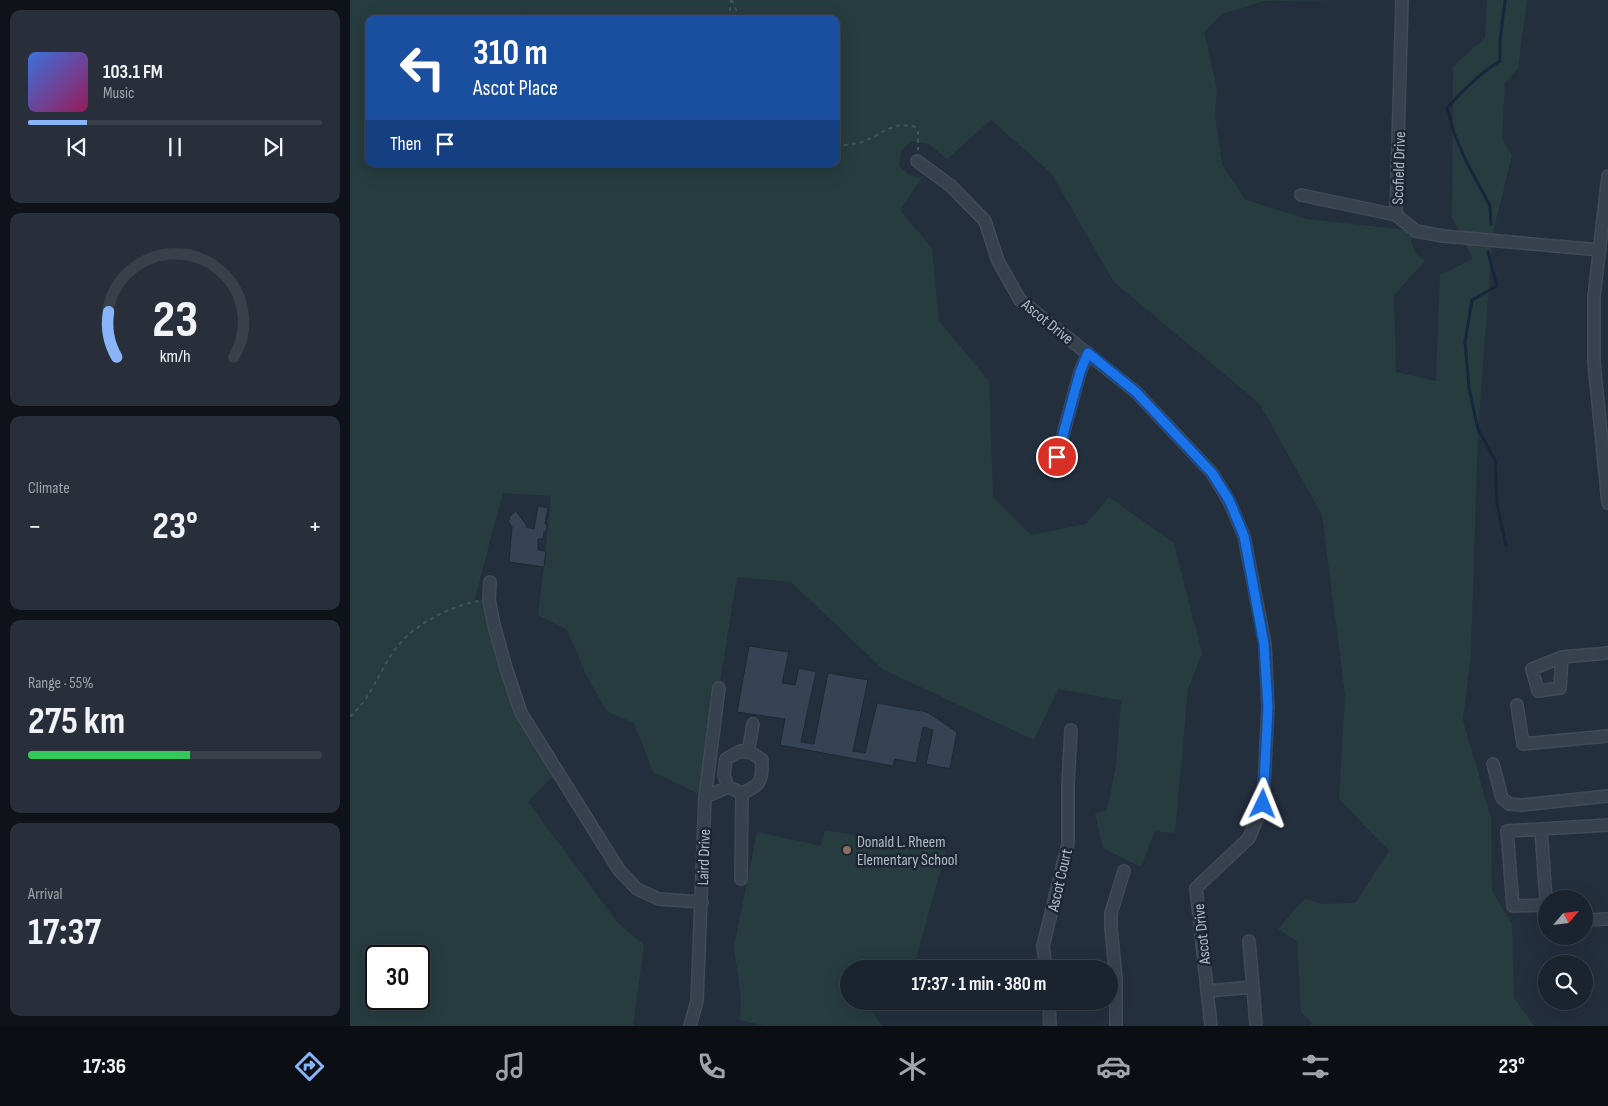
<!DOCTYPE html>
<html lang="en">
<head>
<meta charset="utf-8">
<style>
	:root { --surface:#1b232e; --page:#282f3a; --text:#f1f3f6; --muted:#a0a4aa; --line:#39404a; --accent:#8ab4f8 }
	body { margin:0; font-family:"Sofia Sans Condensed",sans-serif; background:var(--page); color:var(--text); height:100vh; display:flex; flex-direction:column; font-size:19px; white-space:nowrap }
	* { box-sizing:border-box; margin:0 }
	p { font-size:16px; color:var(--muted) }
	.icon { flex:none; width:28px; height:28px; fill:none; stroke:currentColor; stroke-width:2; stroke-linecap:round; stroke-linejoin:round }
	.map { position:relative; flex:1; overflow:hidden }
	.panel { display:flex; flex-direction:column; gap:10px; padding:10px; background:#0f1319; width:350px }
	.panel>* { flex:none }
	.guide { position:absolute; left:15px; top:15px; width:475px; height:152px; border-radius:10px; box-shadow:0 5px 20px #0002,0 0 0 1px var(--line); background:#1a4fa0; color:#fff; overflow:hidden }
	.needle { width:32px; rotate:62deg }
	.buttons { position:absolute; left:1188px; top:890px; display:grid; gap:10px }
	.buttons a { display:grid; place-items:center; width:55px; height:55px; border-radius:50%; background:var(--surface); box-shadow:0 5px 20px #0002,0 0 0 1px var(--line); font-size:25px }
	.speed { position:absolute; left:15px; top:945px; display:flex; gap:10px; font-size:25px; font-weight:700; text-align:center }
	.speed>* { display:grid; place-content:center; width:65px; height:65px; border-radius:50%; background:var(--surface); box-shadow:0 5px 20px #0002,0 0 0 1px var(--line); line-height:1 }
	.speed .limit { border:2px solid #111; border-radius:8px; background:#fff; color:#111 }
	.pin { position:absolute; display:grid; place-items:center; width:42px; height:42px; color:#fff; margin:-21px; border:2px solid #fff; border-radius:50%; box-shadow:0 1px 5px #0007 }
	.me { position:absolute; width:55px; margin:-28px; rotate:2deg; stroke-linejoin:round; filter:drop-shadow(0 0 4px #0008) }
	.turn { display:flex; align-items:center; gap:18px; height:105px; padding:0 25px; font-size:22px }
	.turn .icon { width:65px; height:65px; stroke-width:2.5 }
	.turn b { display:block; font-size:35px; line-height:42px }
	.then { display:flex; align-items:center; height:48px; padding:0 25px; background:#0003; gap:10px; font-size:19px }
	.big { font-size:38px; font-weight:700; line-height:1.1 }
	.panel .tile { flex:1; display:flex; flex-direction:column; justify-content:center; gap:8px; min-width:0; padding:0 18px; border-radius:10px; background:var(--page) }
	.panel .dial { align-items:center; gap:0 }
	.dial svg { height:130px; overflow:visible; fill:none; stroke:var(--line); stroke-width:7; stroke-linecap:round; text-anchor:middle }
	.dial text { fill:var(--text); stroke:none }
	.song { display:flex; align-items:center; gap:15px }
	.cover { width:60px; height:60px; border-radius:8px; background:linear-gradient(135deg,hsl(220 70% 55%),hsl(330 70% 35%)) }
	.played { height:5px; border-radius:2px; background:linear-gradient(90deg,var(--accent) 20%,var(--line) 20%) }
	.keys { display:flex; justify-content:space-around; direction:ltr }
	.heat { display:flex; justify-content:space-between; align-items:center; font-size:28px; direction:ltr }
	.charge { height:8px; border-radius:4px; background:linear-gradient(90deg,#34c759 55%,var(--line) 0) }
	.trip { position:absolute; left:490px; top:960px; width:278px; height:50px; border-radius:25px; background:var(--surface); box-shadow:0 5px 20px #0002,0 0 0 1px var(--line); font-weight:700; line-height:50px; text-align:center }
	.tabs { display:flex; height:80px; justify-content:space-around; align-items:center; background:#0b0e12; color:var(--muted) }
	.tabs .icon { width:35px; height:35px }
	.tabs .selected { color:var(--accent) }
	.tabs b { font-size:22px; color:var(--text) }
	main { display:flex; flex:1; min-height:0 }
	.map>svg:first-child { display:block }
	.green { fill:#263c3f; fill-rule:evenodd }
	.lines { fill:none; stroke-linecap:round; stroke-linejoin:round }
	.stream { stroke:#17263c; stroke-width:3 }
	.building { fill:#364354; stroke:#1f2835 }
	.minor-casing { stroke:#414a57; stroke-width:14 }
	.path { stroke:#3f5557; stroke-width:2; stroke-dasharray:4 4; stroke-linecap:butt }
	.minor { stroke:#38414e; stroke-width:11 }
	.route-casing { stroke:#114b97; stroke-width:12 }
	.route { stroke:#1a73e8; stroke-width:9 }
	.education-dot { fill:#8d6e63; stroke:#1d2633; stroke-width:2 }
	.labels { text-anchor:middle; stroke-width:5; stroke-linejoin:round; paint-order:stroke }
	.street-label { font-size:16px; fill:#b4bcc9; stroke:#1d2633 }
	.poi-label { font-size:16px; fill:#b4bcc9; stroke:#1d2633; text-anchor:start }
</style>
</head>
<body>
<main>
<section class="panel">
<div class="tile">
<div class="song"><i class="cover"></i><div><b>103.1 FM</b><p>Music</p></div></div>
<div class="played"></div>
<div class="keys"><svg class="icon" aria-label="previous" viewBox="0 0 24 24"><path d="M18 5L8 12l10 7zM5 5v14"/></svg><svg class="icon" aria-label="pause" viewBox="0 0 24 24"><path d="M8 5v14M16 5v14"/></svg><svg class="icon" aria-label="next" viewBox="0 0 24 24"><path d="M6 5l10 7-10 7zM19 5v14"/></svg></div>
</div>
<div class="tile dial"><svg viewBox="0 0 100 80">
<path d="M14 69A42 42 0 1 1 86 69"/>
<path d="M14 69A42 42 0 0 1 9 41" stroke="#8ab4f8"/>
<text x="50" y="56" font-size="32" font-weight="700">23</text>
<text x="50" y="72" font-size="11">km/h</text>
</svg></div>
<div class="tile"><p>Climate</p>
<div class="heat"><a>−</a><b class="big">23°</b><a>+</a></div>
</div>
<div class="tile"><p>Range · 55%</p><b class="big">275 km</b><div class="charge"></div></div>
<div class="tile"><p>Arrival</p><b class="big">17:37</b></div>
</section>
<div class="map">
<svg width="1258" height="1026" viewBox="0 0 1258 1026">
	<rect width="100%" height="100%" fill="#242f3e"/>
	<!-- green -->
	<path class="green" d="M0 0H996L914 1 872 14 854 32 867 89 865 115 872 164 896 200 957 219 1066 231 1061 241C1063 250 1066 256 1075 261L1044 295 1046 372 1086 381 1090 275 1123 259 1102 217 1103 66 1135 38 1137 0H1177L1168 68 1155 83 1152 139 1162 155 1143 233 1128 429 1121 653 1113 720 1141 818 1142 891 1162 924 1164 998 1184 1026H961V1022L951 1012 947 941 928 929 955 898 971 904 1005 903 1039 851 989 799 995 695 972 515 909 403 764 282 701 173 641 120 597 159 579 144 562 141 551 151 549 166 559 175 572 178 550 210 582 248 589 321 639 381 643 497 681 535 736 524 759 497 824 543 852 654 838 689 825 833 805 831 791 867 753 848 745 813 757 811 766 765 771 700 708 689 684 740 534 670 441 582 387 577 369 688 355 797 303 772 284 723 256 711 235 672 217 630 188 615 194 567 201 496 153 493 124 601 139 599 171 713 208 770 178 802 268 923 294 945 283 1026H0ZM172 13H177L179 19H486V164H19V19H173ZM26 956H69V999H26Z
		M475 830 596 851 563 969H499V1001H540L522 1011 532 1026H414L390 1020 391 998 384 947 407 832 471 846Z"/>
	<g class="lines">
		<!-- stream -->
		<path class="stream" d="M1141 224 1140 206 1116 161 1104 133 1097 108C1113 90 1129 74 1150 61V42L1155 0
			M1138 252 1147 286 1122 300 1115 342 1119 388 1128 429 1145 460 1147 504 1156 546"/>
	</g>
	<!-- building -->
	<path class="building" d="M188 506 198 508 195 524H197L196 532H194L193 539H188V550L196 551 194 567 159 562 162 527 158 521 160 519 159 517 166 511 177 526 176 527 184 529Z
		M399 646 439 652 432 683 445 685 449 668 466 672 451 742 464 744 478 673 518 680 503 751 515 753 527 703 577 712 607 732 600 769 576 764 583 730 573 727 566 763 545 759 543 766 430 745 435 719 387 712Z"/>
	<g class="lines">
		<defs>
			<path id="minor" d="M567 161 601 186 635 221 648 261 670 300 786 392 862 473 879 501 894 536 915 644 918 707 913 804 899 838 846 888 861 1026
				M1258 176 1244 297V362L1258 503
				M951 195 1046 215 1066 231 1093 236 1250 250
				M1046 215 1052 0
				M707 457 730 372 738 353
				M140 582 139 599 144 625 156 668 171 713 269 870 287 889 309 899 352 902
				M1212 657 1210 688 1188 691 1182 669 1212 657 1258 653
				M1167 705 1173 744 1258 736
				M390 751 402 753 412 760C412 780 412 785 392 793L378 787 374 775 376 759Z
				M398 752 403 724
				M1143 764 1152 798 1159 804 1171 805 1258 796
				M355 797 378 787
				M1191 829 1196 900
				M391 879 392 793
				M1196 905 1163 906 1157 831 1258 825
				M1234 920 1258 919
				M696 969 693 946 718 844V783L721 730
				M903 987 906 1026
				M858 991 903 987 899 941
				M699 1001 700 1026
				M340 1026 347 1001 355 797 369 688
				M766 1026V978L761 928V913L774 871"/>
		</defs>
		<!-- minor casing -->
		<use href="#minor" class="minor-casing"/>
		<!-- path -->
		<path class="path" d="M382 0 390 19
			M379 19 381 0
			M486 145 489 146C496 145 505 144 512 142 531 135 544 120 565 127L568 132V150
			M0 717C6 710 13 704 17 697 29 678 38 655 54 639 73 620 103 606 128 601"/>
		<!-- minor -->
		<use href="#minor" class="minor"/>
	</g>
	<g class="lines">
		<defs>
			<path id="route" d="M707 457 730 372 738 353 786 392 862 473 879 500 894 536 914 644 918 707 913 804"/>
		</defs>
		<!-- route casing -->
		<use href="#route" class="route-casing"/>
		<!-- route -->
		<use href="#route" class="route"/>
	</g>
	<!-- markers -->
	<circle class="education-dot" cx="497" cy="850" r="5"/>
	<g class="labels">
		<!-- street labels -->
		<g class="street-label">
			<text transform="translate(1048 168) rotate(-88)" y="6">Scofield Drive</text>
			<text transform="translate(698 321) rotate(39)" y="6">Ascot Drive</text>
			<text transform="translate(353 857) rotate(-88)" y="6">Laird Drive</text>
			<text transform="translate(709 880) rotate(-77)" y="6">Ascot Court</text>
			<text transform="translate(851 934) rotate(-96)" y="6">Ascot Drive</text>
		</g>
		<!-- poi labels -->
		<g class="poi-label">
			<text x="507" y="847">Donald L. Rheem<tspan x="507" dy="18">Elementary School</tspan></text>
		</g>
	</g>
</svg>
<div class="buttons">
<a><svg class="needle" viewBox="-14 -14 28 28"><path d="M0-13l5 13h-10z" fill="#e53935"/><path d="M0 13l5-13h-10z" fill="#a0a4aa"/></svg></a>
<a><svg class="icon" aria-label="search" viewBox="0 0 24 24"><circle cx="10" cy="10" r="6"/><path d="M15 15l6 6"/></svg></a>
</div>
<div class="speed"><div class="limit">30</div></div>
<div class="pin" style="left:707px;top:457px;background:#d93025"><svg class="icon" aria-label="arrive" viewBox="0 0 24 24"><path d="M6 21V4h12l-3 4 3 4H6"/></svg></div>
<svg class="me" style="left:913px;top:804px" viewBox="-20 -20 40 40"><path d="M0-17L14 15 0 8-14 15z" fill="#1a73e8" stroke="#fff" stroke-width="4"/></svg>
<div class="trip">17:37 · 1 min · 380 m</div>
<div class="guide">
<div class="turn"><svg class="icon" aria-label="left" viewBox="0 0 24 24"><path d="M17 20v-9H6M10 6l-5 5 5 5"/></svg><div><b>310 m</b>Ascot Place</div></div>
<div class="then">Then<svg class="icon" aria-label="arrive" viewBox="0 0 24 24"><path d="M6 21V4h12l-3 4 3 4H6"/></svg></div>
</div>
</div>
</main>
<nav class="tabs">
<b>17:36</b>
<svg class="icon selected" aria-label="directions" viewBox="0 0 24 24"><path d="M12 3l9 9-9 9-9-9zM9 14v-3h6M13 9l2 2-2 2"/></svg>
<svg class="icon" aria-label="music" viewBox="0 0 24 24"><path d="M9 18V5l10-2v13"/><circle cx="6" cy="18" r="3"/><circle cx="16" cy="16" r="3"/></svg>
<svg class="icon" aria-label="phone" viewBox="0 0 24 24"><path d="M5 4h4l2 5-3 2q2 4 5 5l2-3 5 2v4C11 20 4 13 5 4z"/></svg>
<svg class="icon" aria-label="climate" viewBox="0 0 24 24"><path d="M12 3v18M4 7l16 10M4 17L20 7"/></svg>
<svg class="icon" aria-label="car" viewBox="0 0 24 24"><path d="M5 17H2v-5l4-1 3-4h7l3 4 3 1v5h-3M9 17h6M6 11h13"/><circle cx="7" cy="17" r="2"/><circle cx="17" cy="17" r="2"/></svg>
<svg class="icon" aria-label="filters" viewBox="0 0 24 24"><path d="M4 7h16M4 17h16"/><circle cx="9" cy="7" r="2"/><circle cx="15" cy="17" r="2"/></svg>
<b>23°</b>
</nav>
</body>
</html>
